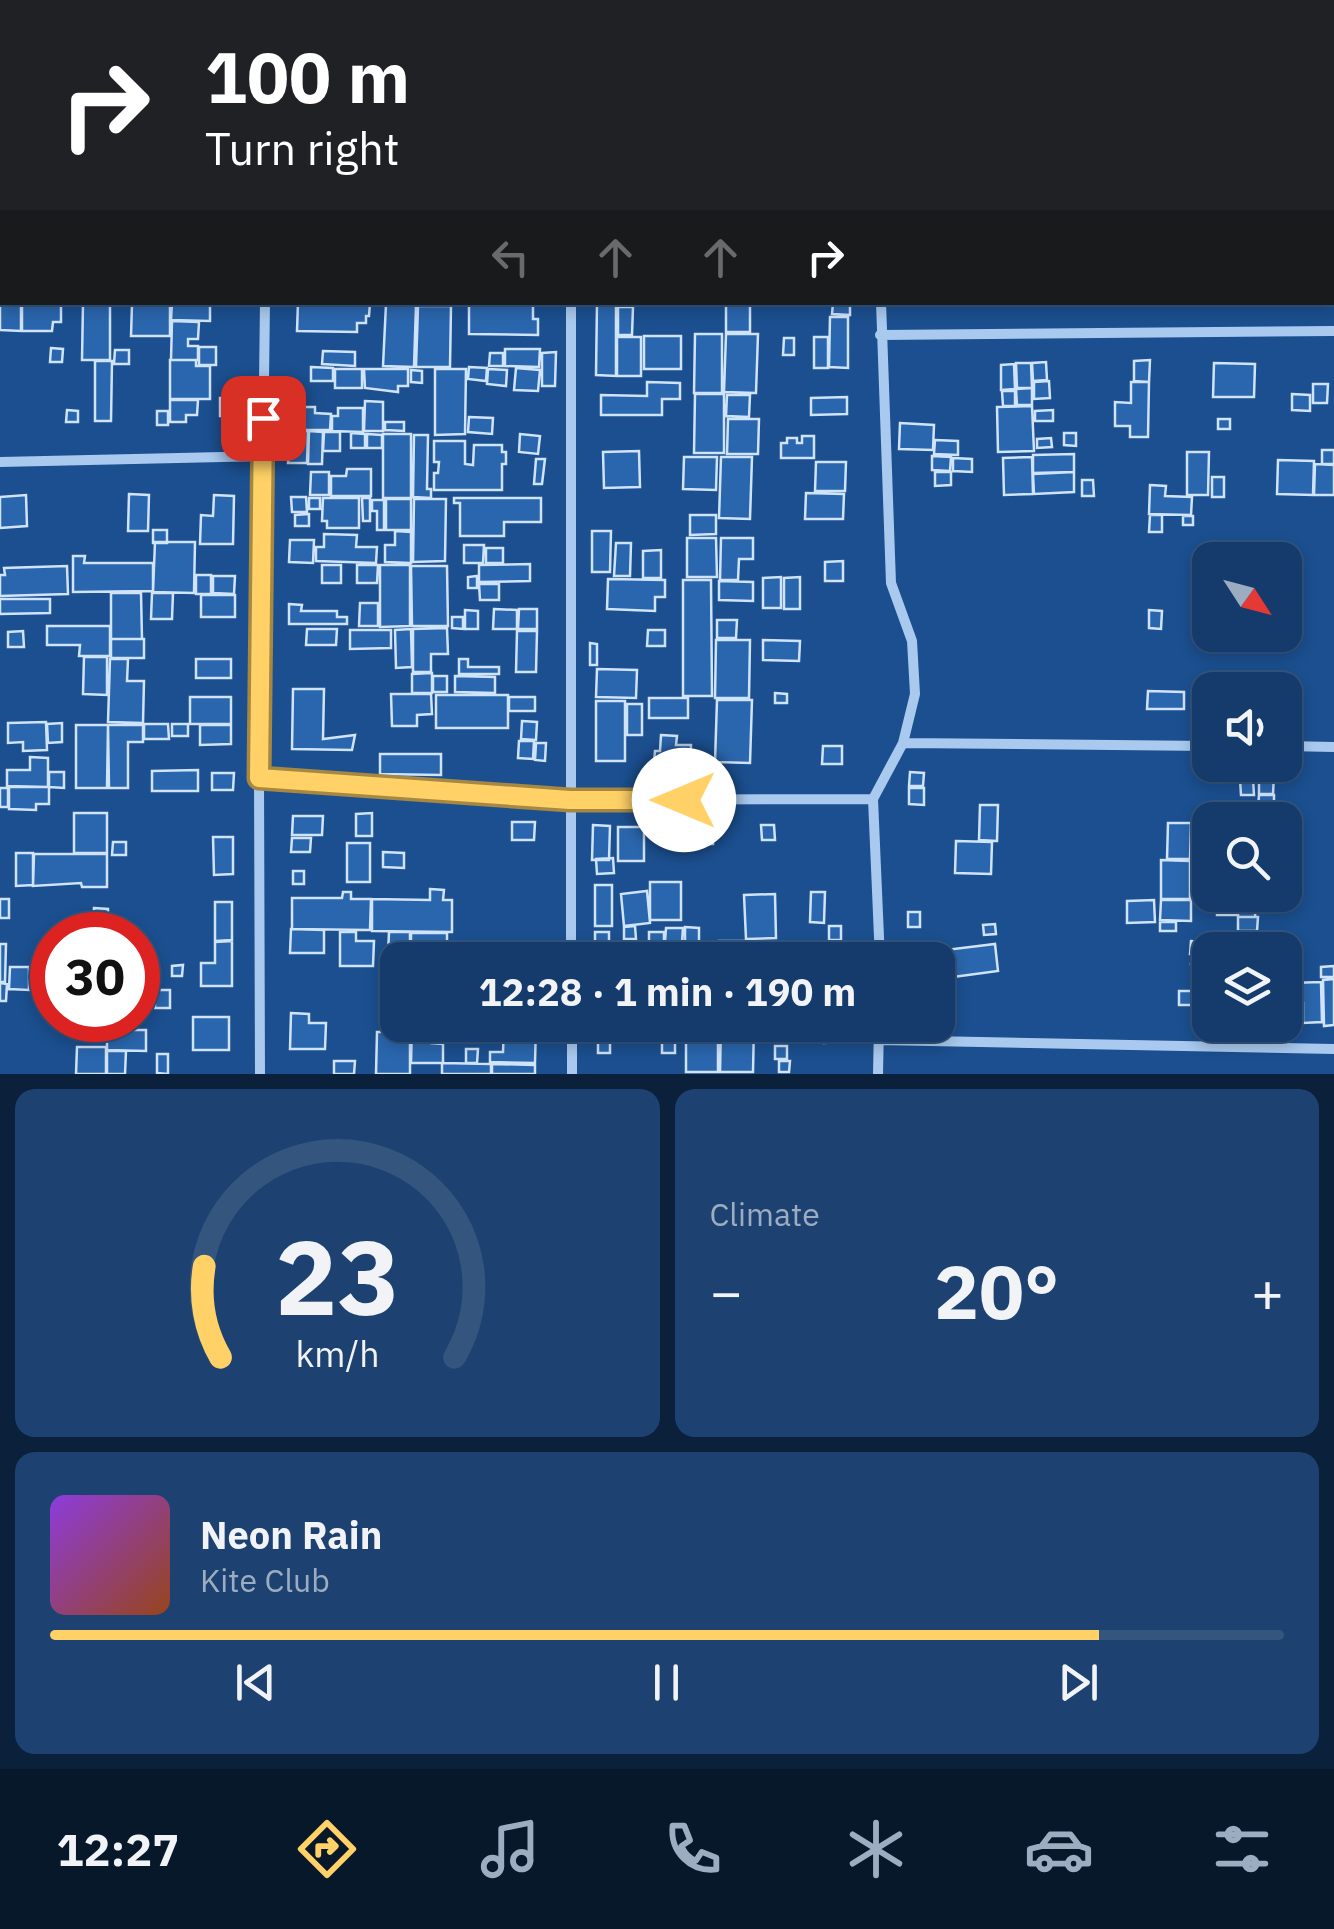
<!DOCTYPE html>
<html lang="en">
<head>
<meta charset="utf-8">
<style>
	:root { --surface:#143b6b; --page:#1d4271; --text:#f1f3f6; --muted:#9dadc1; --line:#33557e; --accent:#ffd166 }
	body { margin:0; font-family:"IBM Plex Sans",sans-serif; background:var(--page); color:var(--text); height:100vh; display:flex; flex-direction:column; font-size:38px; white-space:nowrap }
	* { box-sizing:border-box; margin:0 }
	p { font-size:32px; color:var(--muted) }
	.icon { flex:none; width:55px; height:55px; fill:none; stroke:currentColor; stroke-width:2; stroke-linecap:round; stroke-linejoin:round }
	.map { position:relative; height:1074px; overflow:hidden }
	.details { display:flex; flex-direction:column; gap:15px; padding:15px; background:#0b203b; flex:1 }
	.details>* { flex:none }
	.guide { position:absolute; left:0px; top:0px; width:1335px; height:305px; box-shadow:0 5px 15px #0003,0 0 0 2px var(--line); background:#202124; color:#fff; overflow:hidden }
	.needle { width:65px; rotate:126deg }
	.buttons { position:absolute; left:1192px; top:542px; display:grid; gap:20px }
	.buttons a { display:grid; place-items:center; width:110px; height:110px; border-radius:20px; background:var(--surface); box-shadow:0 5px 15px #0003,0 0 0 2px var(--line); font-size:50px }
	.speed { position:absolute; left:30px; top:912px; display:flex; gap:20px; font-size:50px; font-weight:700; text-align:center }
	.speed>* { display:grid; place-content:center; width:130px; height:130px; border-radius:50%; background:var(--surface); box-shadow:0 5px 15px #0003,0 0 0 2px var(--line); line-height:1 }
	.speed .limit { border:15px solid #d22; background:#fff; color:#111 }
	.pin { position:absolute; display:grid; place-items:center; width:85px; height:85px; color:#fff; margin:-42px; border-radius:20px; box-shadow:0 5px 15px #0006 }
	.me { position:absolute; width:110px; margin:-55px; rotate:270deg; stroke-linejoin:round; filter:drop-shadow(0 0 8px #0008) }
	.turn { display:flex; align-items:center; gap:35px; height:210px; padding:0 40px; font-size:45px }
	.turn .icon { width:130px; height:130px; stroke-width:2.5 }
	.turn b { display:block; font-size:70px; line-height:85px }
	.lanes { display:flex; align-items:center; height:95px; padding:0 40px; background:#0003; justify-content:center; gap:50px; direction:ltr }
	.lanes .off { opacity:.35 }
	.big { font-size:75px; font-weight:700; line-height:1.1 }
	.details .tile { flex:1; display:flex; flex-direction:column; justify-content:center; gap:15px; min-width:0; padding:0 35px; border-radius:20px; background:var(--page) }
	.details .dial { align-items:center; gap:0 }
	.dial svg { height:260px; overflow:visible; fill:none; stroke:var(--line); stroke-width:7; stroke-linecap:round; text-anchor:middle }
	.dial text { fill:var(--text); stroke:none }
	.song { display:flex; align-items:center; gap:30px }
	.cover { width:120px; height:120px; border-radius:15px; background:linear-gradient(135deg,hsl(270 70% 55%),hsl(20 70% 35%)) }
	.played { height:10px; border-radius:5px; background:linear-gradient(90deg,var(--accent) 85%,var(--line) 85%) }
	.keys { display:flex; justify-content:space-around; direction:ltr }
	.heat { display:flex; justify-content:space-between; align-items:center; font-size:55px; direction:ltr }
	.details .tiles { flex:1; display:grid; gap:15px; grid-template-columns:1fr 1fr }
	.tile:last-child { grid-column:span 2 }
	.trip { position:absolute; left:380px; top:942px; width:575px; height:100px; border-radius:20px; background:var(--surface); box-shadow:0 5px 15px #0003,0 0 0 2px var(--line); font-weight:700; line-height:100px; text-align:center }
	.menu { display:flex; height:160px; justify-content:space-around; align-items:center; background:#08182b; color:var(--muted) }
	.menu .icon { width:70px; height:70px }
	.menu .selected { color:var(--accent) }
	.menu b { font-size:45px; color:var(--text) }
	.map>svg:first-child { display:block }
	.building { fill:#2a66ad; stroke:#cfe3fa; stroke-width:2.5 }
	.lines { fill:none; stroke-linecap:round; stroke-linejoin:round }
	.minor { stroke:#a9c9ee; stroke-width:10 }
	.route-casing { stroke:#a68842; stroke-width:25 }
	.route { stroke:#ffd166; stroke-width:18 }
</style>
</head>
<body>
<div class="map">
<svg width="1334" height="1074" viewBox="0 0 1334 1074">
	<rect width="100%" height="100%" fill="#1b4f8f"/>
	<!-- building -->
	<path class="building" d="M0 0H27V2H2L0 27Z
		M0 300 21 302V331L0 330Z
		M22 302H61V322H53L52 331H22Z
		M298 302 370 303 369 316H366V323H357V332L297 331Z
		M597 302H616V376L596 375Z
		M726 302H750V332H726Z
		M83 303H110V360H82Z
		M172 303 210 304V321L171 320Z
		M833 303 850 305V315L832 314Z
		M132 304H170V336H131Z
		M386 304 416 306 414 367 383 366Z
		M469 304 533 305V319H538V335L469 334Z
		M418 306H451L450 367H416Z
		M618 307H633L632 335H618Z
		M830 317H848V368L829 367Z
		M172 321 199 322 198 339H188V346H198V360H171Z
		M695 334H722V393H694Z
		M726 334H758L756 393 724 392Z
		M644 336H681V369H644Z
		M617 337H641V376H617Z
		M814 337H828V368H814Z
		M784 338H794V355H783Z
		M199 347H216V365H199Z
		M51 348 63 349 62 362H50Z
		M505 349H540L539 367 505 366Z
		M115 350H129V364H114Z
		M323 351 355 352V366L322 364Z
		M556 352 555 386H542V353Z
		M490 353H503V366H489Z
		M170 360H196V366H210V399H170Z
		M1150 360 1149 382 1134 381V361Z
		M95 361H112L111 421H95Z
		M1046 362 1047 380 1033 381 1032 363Z
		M1016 363H1031L1032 388H1017Z
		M1214 363 1255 364 1254 397H1213Z
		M1014 364 1015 389 1001 390V365Z
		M311 367 333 368V381H311Z
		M469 367 487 368 486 381 468 379Z
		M516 368 540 370 538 391 514 390Z
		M335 369H362V388H335Z
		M364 369H408V386H398V392L365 388Z
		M435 369H466L465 434 435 435Z
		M488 369 507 370 506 386 487 384Z
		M411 370 422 371V383L411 382Z
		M1049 381 1050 398 1034 399V382Z
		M647 382 680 383V399H662V415H601V395L647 396Z
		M1131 382H1149L1148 437H1130V426H1115V402L1131 403Z
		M1313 384H1328L1327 403H1313Z
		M1032 388V405H1017L1016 389Z
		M1002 391H1015V406H1003Z
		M695 394H724V453H694Z
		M1292 394 1310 395V411L1292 410Z
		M727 395H750L749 417 726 416Z
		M847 397V414L811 415V398Z
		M220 398H234V416H220Z
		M170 400H198L197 415H186V422H170Z
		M365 401 383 402V431H364Z
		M1032 406 1034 451 998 452 997 407Z
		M292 407H315V413L331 414 330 430H292Z
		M338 408H363V432L332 431V416H338Z
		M67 410 78 411V422H66Z
		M1053 410V421H1035V411Z
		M157 411H168V425H157Z
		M469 417 493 418 492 434 468 432Z
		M728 419H759L758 454H727Z
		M1218 419H1230V429H1218Z
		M385 422H404V431L385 430Z
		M900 423 934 425 933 450 899 449Z
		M290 431H308L307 463H288Z
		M309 431 323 432 322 464H308Z
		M324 432H340V451H323Z
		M351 433 365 434V448H351Z
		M1064 433H1076V446L1064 445Z
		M367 434 382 435V448H367Z
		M383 434H411V498H383Z
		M520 434 540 436 538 454 519 452Z
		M414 435H428L427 489H431V498L413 497Z
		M802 436H814V458H781V443H787V438H797V443H802Z
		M1051 438 1052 447 1037 448V439Z
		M935 440 958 441V455L934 454Z
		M434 441H465V464L473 465 474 445H502V452H506V464H502V490H434V473H438L439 462H434Z
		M1322 450H1334V464H1322Z
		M639 451 640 487 604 488 603 452Z
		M1187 452H1209L1208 495H1187Z
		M1074 454V472L1033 473V455Z
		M932 456 951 457 950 471 932 470Z
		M684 457H717L716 490 683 489Z
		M721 457H752L750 519 719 518Z
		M1032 457 1033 494 1004 495 1003 458Z
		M953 458 972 459V472L953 471Z
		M536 459H545L542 484H534Z
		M1278 460 1314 461 1313 495 1277 494Z
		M816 462H846L845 491H815Z
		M1315 464 1334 465V495H1314Z
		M347 469H371V496H331V476H346Z
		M311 472H329V495H310Z
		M935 472H951V485L935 486Z
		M1074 472V492L1034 494 1033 474Z
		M1212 477H1224V497H1212Z
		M1082 480H1093L1094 496H1082Z
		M1150 485 1166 486 1165 496 1192 497 1191 515 1149 514Z
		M806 493 844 494 843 519H805Z
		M129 494 149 495 148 531H128Z
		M26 495 27 526 0 528V497Z
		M214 495 234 496 233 544H200L201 515 213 516Z
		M291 497H306L307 512H292Z
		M309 498H320V509H309Z
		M323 498H359V528H327V521H322Z
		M362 498H370V521H363Z
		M454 498H541V522H504V536H460V503H454Z
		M386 499H411V530H386Z
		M414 499H446L445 561 413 562Z
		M372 500H384V530H377V511H372Z
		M309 514V526H295V515Z
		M690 515H716V534L690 535Z
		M1150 515H1162V532H1149Z
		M1183 516H1193V525H1183Z
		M153 530H167V543H153Z
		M395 531 411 532V563L385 562V545H395Z
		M592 531H611L610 572H592Z
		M324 534 357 535 356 547H377L376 563 316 561V547H324Z
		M687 538H716L717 577H687Z
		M721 538H753V559H739L738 580H720Z
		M290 540H314L313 563 289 562Z
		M155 542H195L194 593 153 592Z
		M616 543H631L630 576H614Z
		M464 545H484L483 563H464Z
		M486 548H503V563H486Z
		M661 550V578H643V551Z
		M73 556H85L84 563H153V591L73 592Z
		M843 561V581H825V562Z
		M530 564V581L479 582V565Z
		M322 565H341V583H322Z
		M357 565H378L377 583H357Z
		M380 565H410V626L380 627Z
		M67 566 68 594 0 596V575H5L4 568Z
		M411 566H447L448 626H412Z
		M196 575H211V594H196Z
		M213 576H235L234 594 213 593Z
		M477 576V588H468V577Z
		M781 577V608H763V578Z
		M800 577V609H784V578Z
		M608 579 665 580V597H655V611L607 609Z
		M683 580H711L712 696H683Z
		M719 581 753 582V601L719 600Z
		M479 584H499V600H480Z
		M111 593H141L142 639H111Z
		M152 593H173L172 619H151Z
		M201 595H235V617H201Z
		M0 599H50V613L0 614Z
		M360 603H378V626H359Z
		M289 604 302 605 301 611H337V617H347V624H289Z
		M494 609 517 610V629H493Z
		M519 609H537V629H518Z
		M465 610 478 611V629H465Z
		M1149 610 1162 611 1161 629 1149 628Z
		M1285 612H1295V630H1285Z
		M452 617H463V629L452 628Z
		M717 620H737L736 638H717Z
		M47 626H110V656H79L80 645H47Z
		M447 628 448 654H431V672H413V629Z
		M307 629H337L336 645H306Z
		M411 629 412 667 396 668 395 630Z
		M350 630H391V648L350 649Z
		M648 630H665V646H647Z
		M23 631 24 647H8V632Z
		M517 631H537L536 672H516Z
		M111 639H144V658H111Z
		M716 640H750L749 698H715Z
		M763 640 800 641 799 661 763 660Z
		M590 643 597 644V665H590Z
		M84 657H107V695L83 694Z
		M110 659H128L127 681H144L143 723 108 722Z
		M196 659H231V678H196Z
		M459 659H468V667H499V674H459Z
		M597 669 637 670 636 698 596 697Z
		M432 673V693H412V674Z
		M433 676H447V692H433Z
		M455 676 495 677V693L455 692Z
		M293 689H324L323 739 355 735 352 750 292 749Z
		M1148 691 1184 692V709H1147Z
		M775 693 787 694V703H775Z
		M391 694H431L432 714 417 715V726H392Z
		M436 695H508V728H436Z
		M190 697H231V724H190Z
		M509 697H535V711H509Z
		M649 698H688V718H649Z
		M717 700H752L750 763 715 762Z
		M596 701H625V761H596Z
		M627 704H642V735H627Z
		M522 721 537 722 536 740 521 739Z
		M46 722 47 750 23 751V742L8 743V723Z
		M62 723V742L48 743 47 724Z
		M144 724H168L169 739H144Z
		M172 724H188V736H172Z
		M76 725H108L107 788H76Z
		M108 725H143V742H128V788H109Z
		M200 725H231V744L200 745Z
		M661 735 677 736 676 745H691L690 763 654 762 655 751H660Z
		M519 741H534L533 759 518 758Z
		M536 743H546L545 761 535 760Z
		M823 746H842V764H822Z
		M380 754H441V775L380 774Z
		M30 757 48 758V787L7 786V770H30Z
		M198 770V791H152V771Z
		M49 772H64V788L49 787Z
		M910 772 924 773 923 786H909Z
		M212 773H234L233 790H212Z
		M1259 774H1274L1273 794H1259Z
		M1240 779H1253L1254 795H1241Z
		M9 787H49V804H36V810L9 809Z
		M0 788H8V807H0Z
		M909 788H924V805L909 804Z
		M1259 795H1274V807L1258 808Z
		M980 805H998L997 841 979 840Z
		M74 813H107V853H74Z
		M372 813V836H356V814Z
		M293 816H323L322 835H292Z
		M512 822H535L534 840H512Z
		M1168 823H1191L1190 859H1167Z
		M593 825 610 826 609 860H592Z
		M761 825H774L775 840H762Z
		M618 827H644V861H618Z
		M677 827H713V844H677Z
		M213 837H233V874L214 875Z
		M292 838H311L310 852H291Z
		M956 841 992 842 991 874 955 873Z
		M113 842H126V855H112Z
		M347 843H370V882H347Z
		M1191 851H1210V899H1190Z
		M383 852 404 853V868L383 867Z
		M16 853H33V885L16 886Z
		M34 854H107V887H82L81 883 33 886Z
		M613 858 614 873 597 874 596 859Z
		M1161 860 1190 861V899H1161Z
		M293 871H304V884H293Z
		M650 882H681V920H650Z
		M595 885H612V926H595Z
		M430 889 444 890 443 900H452V932L372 931V899L430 900Z
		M647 891 650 923 624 926 621 894Z
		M343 892H351V899H371L370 930 292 929V898H342Z
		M811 892H825L824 923 810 922Z
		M775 894 776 938 746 939 744 895Z
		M0 899H9V918H0Z
		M1154 900 1155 922 1127 923V901Z
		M1161 900H1191V921L1160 920Z
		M1217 901H1237V915H1217Z
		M1238 901H1256L1255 917H1238Z
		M215 902H232V940L215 941Z
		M94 908 108 909V920H94Z
		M908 912H920V927H908Z
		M1238 917H1258L1257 931H1238Z
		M89 920 107 921V935H89Z
		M1160 922H1176V931H1160Z
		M995 924 996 934 984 935 983 925Z
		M635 926 636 939H624V927Z
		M829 926H841V940H829Z
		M685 927 699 928V943H685Z
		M666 928H683L682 942H665Z
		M291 929 324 930V953H290Z
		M340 932H356V941H374L373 966H340Z
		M389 932H410V954H388Z
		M595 932H609V941L595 942Z
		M649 932H664V953H649Z
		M411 933H447V960H411Z
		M232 941V986H201V963H215V942Z
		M719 941H754V960H719Z
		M1191 941 1201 942V954H1190Z
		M778 942H799V952H778Z
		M0 944H6L5 982H0Z
		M995 944 998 971 938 979 937 951Z
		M685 948H719L718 960H685Z
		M611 950V960H597V951Z
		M389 955H404V960H398V974L389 973Z
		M1192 955 1203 956V965L1191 964Z
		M183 965 182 976H172V966Z
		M1193 966H1210V1005H1179V991H1193Z
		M1334 966V977H1321V967Z
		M10 967H29V990L9 989Z
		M1334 979V1025L1324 1026 1323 980Z
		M1321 982 1322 1022 1303 1023V1003H1292L1291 983Z
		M0 983 7 984 6 1001H0Z
		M155 990H170V1008H155Z
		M390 997H398V1014H389Z
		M291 1013 309 1014V1023H326L325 1049H290Z
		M392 1015H398V1025H410V1032L392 1031Z
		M193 1017H229V1050H193Z
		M412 1025H449L448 1038H430L431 1043 443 1044V1063H411Z
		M504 1025H536L535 1063 490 1062V1052H503Z
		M698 1025H718V1072H686V1042H697Z
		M721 1025H754L753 1072H720Z
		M824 1025H842L843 1042 824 1043Z
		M107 1030H146V1051L107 1050Z
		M377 1032H410V1074H376Z
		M598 1034H610V1053H598Z
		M662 1040H675V1053H662Z
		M775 1046H787V1059H775Z
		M77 1047H106V1074H76Z
		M466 1049H478L477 1063H466Z
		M107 1051H126L125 1074H107Z
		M157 1054H168V1074L157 1073Z
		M334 1061H355L354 1074H334Z
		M779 1061H790L789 1072H779Z
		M442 1063 491 1064V1074H442Z
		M492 1064 535 1065V1074H492Z"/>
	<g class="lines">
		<!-- minor -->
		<path class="minor" d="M1056 0 1310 2
			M270 2V0
			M577 2V0
			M889 2V0
			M1332 3H1334
			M880 335 1334 331
			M0 462 262 456
			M903 743 1210 746
			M1285 746 1334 747
			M259 779 570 800 873 799
			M571 960V302
			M880 960 873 799 903 743 915 694 912 641 891 583 881 302
			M572 1025V1074
			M879 1040 1334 1049
			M260 1074 259 779 265 302
			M878 1074 879 1025"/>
	</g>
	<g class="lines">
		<defs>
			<path id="route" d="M263 418 259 778 570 800H684"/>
		</defs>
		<!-- route casing -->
		<use href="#route" class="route-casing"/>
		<!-- route -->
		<use href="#route" class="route"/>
	</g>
</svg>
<div class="buttons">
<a><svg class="needle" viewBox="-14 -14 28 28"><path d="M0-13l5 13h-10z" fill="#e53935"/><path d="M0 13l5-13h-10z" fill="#9dadc1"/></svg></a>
<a><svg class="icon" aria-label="sound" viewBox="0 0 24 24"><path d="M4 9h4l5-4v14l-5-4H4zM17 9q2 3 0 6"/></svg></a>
<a><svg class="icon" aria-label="search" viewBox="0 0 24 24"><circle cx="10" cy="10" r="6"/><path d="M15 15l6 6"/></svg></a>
<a><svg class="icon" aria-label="layers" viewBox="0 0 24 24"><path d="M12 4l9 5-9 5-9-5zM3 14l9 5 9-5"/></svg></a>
</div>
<div class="speed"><div class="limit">30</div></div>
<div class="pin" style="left:263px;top:418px;background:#d93025"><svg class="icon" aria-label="arrive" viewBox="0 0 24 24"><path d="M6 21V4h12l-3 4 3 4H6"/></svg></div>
<svg class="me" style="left:684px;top:800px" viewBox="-20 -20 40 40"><circle r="19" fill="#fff"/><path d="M0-13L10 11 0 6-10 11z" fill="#ffd166"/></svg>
<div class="trip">12:28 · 1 min · 190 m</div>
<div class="guide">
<div class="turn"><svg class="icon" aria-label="right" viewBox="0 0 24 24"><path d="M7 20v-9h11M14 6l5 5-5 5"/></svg><div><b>100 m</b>Turn right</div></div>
<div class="lanes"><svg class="icon off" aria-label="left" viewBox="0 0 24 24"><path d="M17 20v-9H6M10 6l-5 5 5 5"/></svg><svg class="icon off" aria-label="ahead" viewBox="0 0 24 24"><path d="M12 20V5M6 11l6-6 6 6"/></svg><svg class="icon off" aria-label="ahead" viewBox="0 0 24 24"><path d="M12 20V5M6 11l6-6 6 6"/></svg><svg class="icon" aria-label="right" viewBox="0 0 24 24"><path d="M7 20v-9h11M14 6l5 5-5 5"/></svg></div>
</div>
</div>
<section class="details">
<div class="tiles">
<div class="tile dial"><svg viewBox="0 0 100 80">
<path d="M14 69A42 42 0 1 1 86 69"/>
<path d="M14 69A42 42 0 0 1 9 41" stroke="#ffd166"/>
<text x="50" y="56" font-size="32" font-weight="700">23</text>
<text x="50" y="72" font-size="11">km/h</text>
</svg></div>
<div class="tile"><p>Climate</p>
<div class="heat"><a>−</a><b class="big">20°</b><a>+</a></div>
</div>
<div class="tile">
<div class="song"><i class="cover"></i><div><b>Neon Rain</b><p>Kite Club</p></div></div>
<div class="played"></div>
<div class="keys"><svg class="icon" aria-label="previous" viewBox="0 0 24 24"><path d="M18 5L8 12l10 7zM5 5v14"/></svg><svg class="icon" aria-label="pause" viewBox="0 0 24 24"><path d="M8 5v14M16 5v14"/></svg><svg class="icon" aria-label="next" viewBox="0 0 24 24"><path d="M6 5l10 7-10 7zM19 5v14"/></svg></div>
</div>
</div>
</section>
<nav class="menu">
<b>12:27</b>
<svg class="icon selected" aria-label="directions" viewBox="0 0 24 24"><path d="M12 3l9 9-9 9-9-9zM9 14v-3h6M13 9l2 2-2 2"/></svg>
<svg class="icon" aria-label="music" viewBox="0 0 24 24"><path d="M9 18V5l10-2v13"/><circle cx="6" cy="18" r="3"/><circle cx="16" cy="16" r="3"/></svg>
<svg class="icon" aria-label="phone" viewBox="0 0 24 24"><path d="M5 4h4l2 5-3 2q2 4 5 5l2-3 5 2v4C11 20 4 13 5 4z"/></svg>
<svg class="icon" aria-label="climate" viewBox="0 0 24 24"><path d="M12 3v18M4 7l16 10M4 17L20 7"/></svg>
<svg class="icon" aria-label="car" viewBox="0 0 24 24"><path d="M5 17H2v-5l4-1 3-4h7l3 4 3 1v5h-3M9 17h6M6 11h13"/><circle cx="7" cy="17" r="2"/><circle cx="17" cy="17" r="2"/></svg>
<svg class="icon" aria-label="filters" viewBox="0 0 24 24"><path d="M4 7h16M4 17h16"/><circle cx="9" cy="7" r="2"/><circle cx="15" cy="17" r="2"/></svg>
</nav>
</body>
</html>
